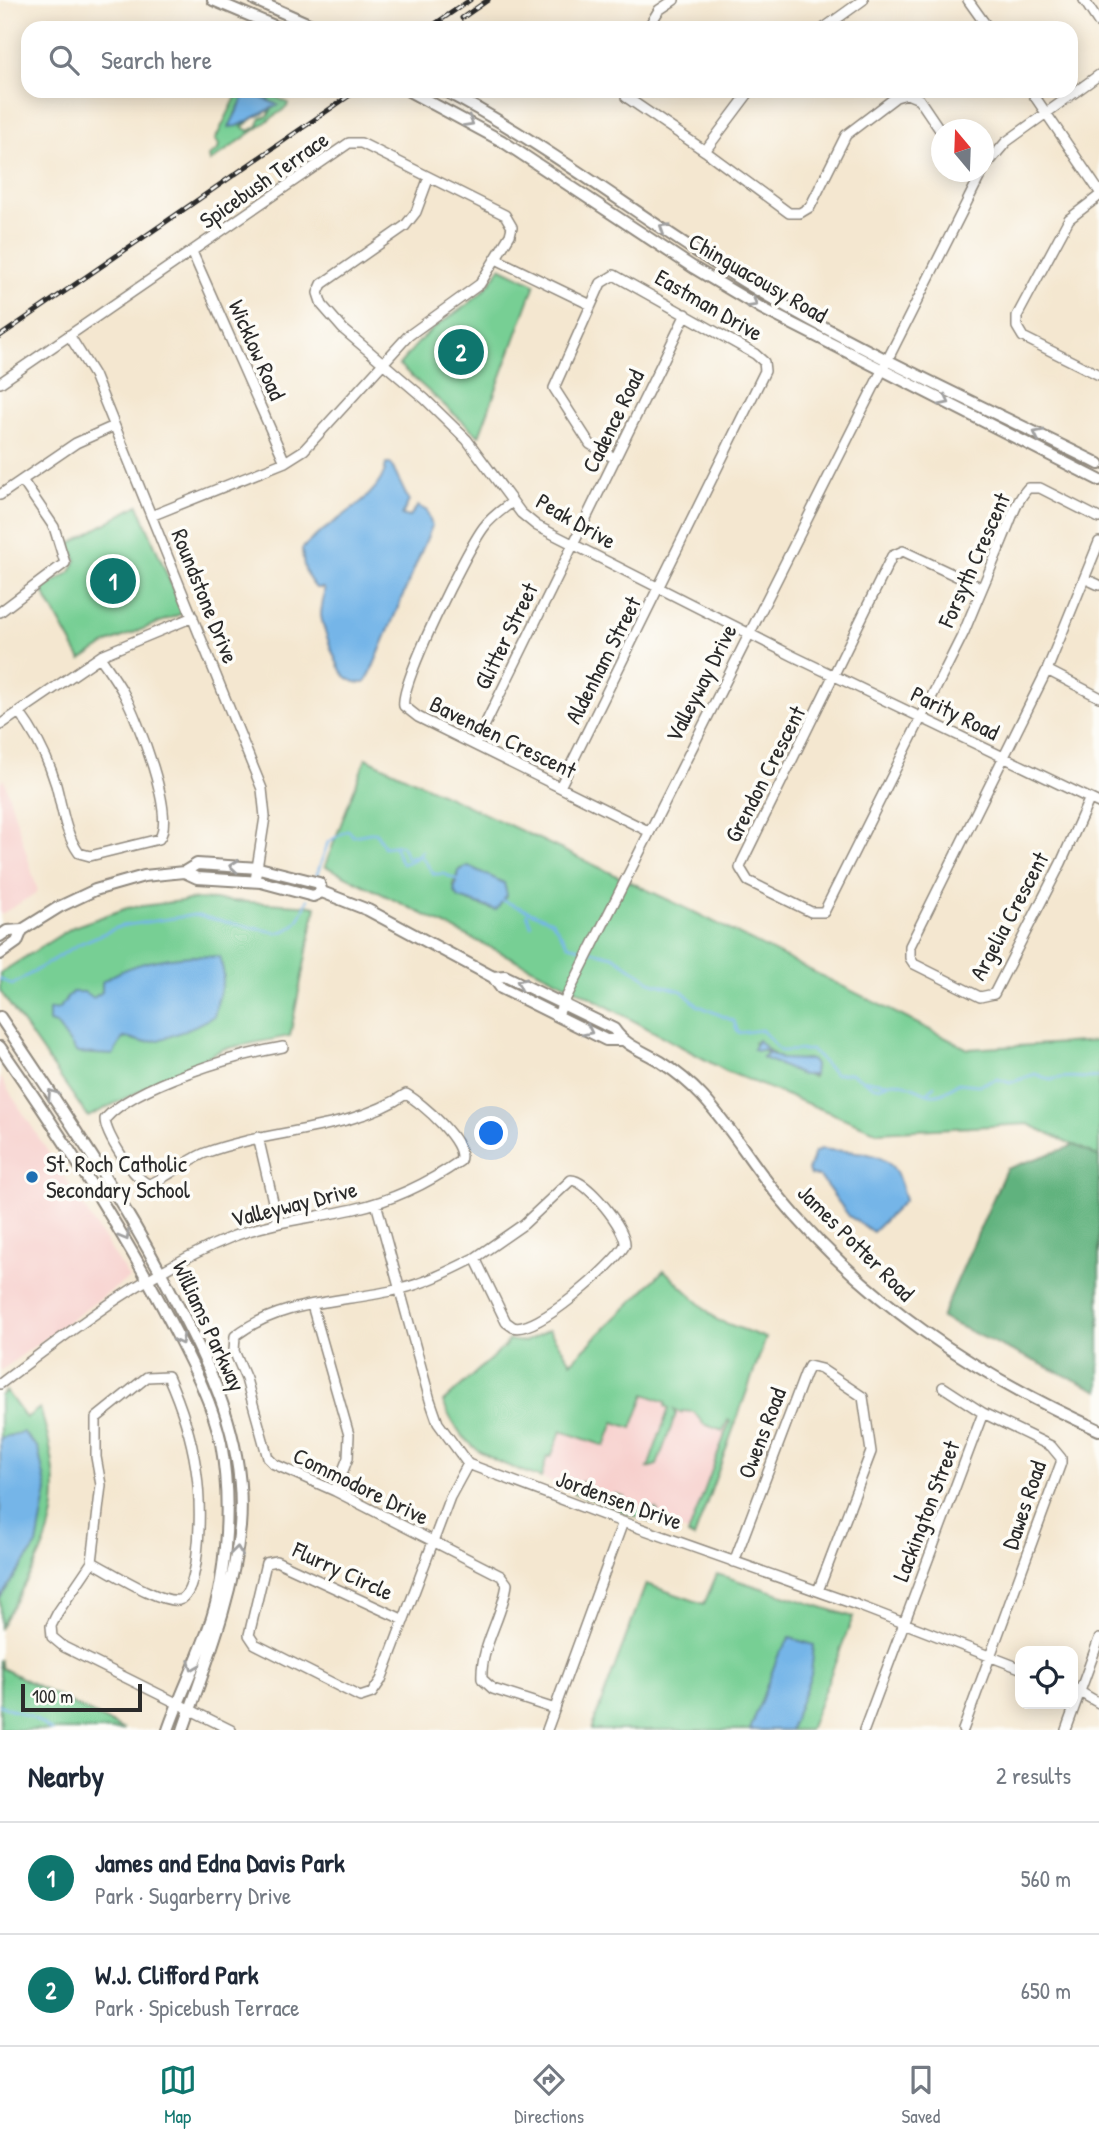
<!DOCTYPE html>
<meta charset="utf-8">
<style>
:root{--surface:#fff;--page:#f6f6f7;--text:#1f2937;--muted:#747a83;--line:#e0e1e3;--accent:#0f766e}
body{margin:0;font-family:"Patrick Hand",sans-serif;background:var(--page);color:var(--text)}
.controls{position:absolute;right:21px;bottom:21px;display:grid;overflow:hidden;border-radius:14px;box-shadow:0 4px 18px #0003}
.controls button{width:63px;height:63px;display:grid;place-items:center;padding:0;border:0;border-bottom:2px solid var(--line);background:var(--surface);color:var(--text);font:35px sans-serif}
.compass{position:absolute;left:931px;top:119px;width:63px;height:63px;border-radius:50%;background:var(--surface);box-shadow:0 4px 18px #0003;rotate:341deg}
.scale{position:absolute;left:21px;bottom:18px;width:121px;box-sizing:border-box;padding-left:7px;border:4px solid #2b2b2b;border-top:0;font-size:19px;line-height:24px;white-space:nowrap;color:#2b2b2b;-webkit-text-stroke:5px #fdfcf7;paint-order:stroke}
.you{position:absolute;left:492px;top:1134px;width:24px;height:24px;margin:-18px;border:5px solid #fff;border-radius:50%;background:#1a73e8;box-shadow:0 0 0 10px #1a73e833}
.badge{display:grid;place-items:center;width:46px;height:46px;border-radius:50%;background:var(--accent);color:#fff;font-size:23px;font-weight:700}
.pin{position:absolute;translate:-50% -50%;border:4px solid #fff;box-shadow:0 2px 7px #0006}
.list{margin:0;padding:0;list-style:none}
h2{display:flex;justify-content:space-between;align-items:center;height:91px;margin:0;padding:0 28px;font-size:30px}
h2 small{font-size:23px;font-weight:400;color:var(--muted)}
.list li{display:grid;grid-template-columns:46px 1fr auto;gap:21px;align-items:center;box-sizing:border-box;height:112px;padding:0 28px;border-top:2px solid var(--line)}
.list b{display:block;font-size:26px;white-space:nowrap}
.list p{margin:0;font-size:23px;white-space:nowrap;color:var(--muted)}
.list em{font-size:23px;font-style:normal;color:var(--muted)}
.icon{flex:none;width:38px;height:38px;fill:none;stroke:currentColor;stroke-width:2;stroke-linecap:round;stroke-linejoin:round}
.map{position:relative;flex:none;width:1099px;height:1730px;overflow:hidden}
.search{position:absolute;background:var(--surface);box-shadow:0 4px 18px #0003;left:21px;right:21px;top:21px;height:77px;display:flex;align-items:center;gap:18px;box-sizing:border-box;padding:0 24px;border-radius:21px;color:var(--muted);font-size:26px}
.sheet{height:315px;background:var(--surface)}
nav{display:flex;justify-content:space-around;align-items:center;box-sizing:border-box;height:98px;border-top:2px solid var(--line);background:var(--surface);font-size:19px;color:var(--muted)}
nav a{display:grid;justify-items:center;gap:4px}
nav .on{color:var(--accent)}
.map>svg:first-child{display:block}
.built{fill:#f7d0cd}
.green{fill:#77cf94;stroke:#517d60;stroke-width:2;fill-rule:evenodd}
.forest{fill:#61b27e;stroke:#466e54;stroke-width:2}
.water{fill:#74b5e8;stroke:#50708a;stroke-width:2}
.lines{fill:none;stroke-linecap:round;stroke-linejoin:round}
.stream{stroke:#74b5e8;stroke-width:2.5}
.minor-casing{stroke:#90897e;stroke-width:12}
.major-casing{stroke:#90897e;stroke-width:14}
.minor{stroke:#fff;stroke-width:9}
.major{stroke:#fff;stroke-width:10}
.rail-casing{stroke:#2b2b2b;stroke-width:5}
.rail{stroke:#fdfcf7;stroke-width:2.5;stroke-dasharray:8;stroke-linecap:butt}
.oneway{stroke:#a0a0a0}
.poi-dot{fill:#1f6fb2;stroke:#fdfcf7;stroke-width:2.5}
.labels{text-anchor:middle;stroke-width:7;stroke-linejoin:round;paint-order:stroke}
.street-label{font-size:23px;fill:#2b2b2b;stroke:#fdfcf7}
.poi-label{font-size:23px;fill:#2b2b2b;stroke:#fdfcf7;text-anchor:start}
</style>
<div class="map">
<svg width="1099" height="1730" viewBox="0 0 1099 1730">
<rect width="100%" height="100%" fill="#fdfcf7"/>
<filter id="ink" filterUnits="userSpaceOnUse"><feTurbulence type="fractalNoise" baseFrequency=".0143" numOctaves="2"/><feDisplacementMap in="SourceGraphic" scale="14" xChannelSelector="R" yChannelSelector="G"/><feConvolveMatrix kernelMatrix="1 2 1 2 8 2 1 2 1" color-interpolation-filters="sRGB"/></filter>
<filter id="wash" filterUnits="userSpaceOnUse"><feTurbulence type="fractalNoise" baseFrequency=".00686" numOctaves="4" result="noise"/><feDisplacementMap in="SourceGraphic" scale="28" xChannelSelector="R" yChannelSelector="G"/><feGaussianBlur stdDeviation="1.57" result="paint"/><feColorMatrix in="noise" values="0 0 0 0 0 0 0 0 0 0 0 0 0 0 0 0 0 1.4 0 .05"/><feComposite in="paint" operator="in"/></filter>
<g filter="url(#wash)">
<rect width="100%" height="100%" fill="#f4e7d0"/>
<!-- built -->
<path class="built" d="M4,779l34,113 -38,23v-133z
M0,1077l129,201 -129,93z
M664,1270l53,50 49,18 -73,196 -152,-56 30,-116z"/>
<!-- green -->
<path class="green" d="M239,91h8l-12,23 19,4 -12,9 7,4 8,-4 4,-9 7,-2 4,-7 -12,6 9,-15 -18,-9h13l24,12 -1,4 -77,55 -1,-6 9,-6 1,-6 -4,-4z
M500,267l35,17 -56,152 -80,-71c11,-13 21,-26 34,-36 26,-20 52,-31 67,-62z
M138,505l45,108 -75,30 -27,17 -39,-70 28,-18 6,-12 -6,-16z
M366,758l326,153 276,138 131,-8v116l-71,-33 -150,8 -152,-61 -149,-81 -252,-124zM468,866l33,17 4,16 -14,10 -32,-11 -6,-14 7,-15zM758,1041c10,7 18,20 33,20 6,1 11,-3 17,-2l7,6 -2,12 -50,-20 5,-3 -14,-11z
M197,899l119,7 -26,130 -67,13 -135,68 -88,-126v-18l73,-46 54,-19z
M664,1270l53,50 49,18 -72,200 -6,-3 42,-114 -2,-1 -5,11 -20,-7 -9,-12 -12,-1 -1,2 -7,-4 2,5 -19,51 -9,3 21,-60 -4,-2 1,-4 -21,-8 -13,34 -18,-6 -9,24 -44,-15 -10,26 -4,-1 -6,22c-47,-17 -78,-25 -98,-76l62,-56 3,-6 16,2 25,-12 22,32z
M6,1391l20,27 14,-10c31,103 12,131 -40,219v-231z
M583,1482v7l28,10 4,-5 9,3 -1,7 28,10 4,-5 3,3 -5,11 -79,-30 3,-9z
M717,1574l136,43 -44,113h-218l55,-146 58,20z
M0,1659l2,9 122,62h-124z"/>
<!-- forest -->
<path class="forest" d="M1075,1145l24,12v234l-158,-73 65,-149z"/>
<!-- water -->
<path class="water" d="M247,91l31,14 -40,21 -9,1z
M386,464h5l18,37 -7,14 7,2 9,-11 9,5 5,15 -61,146 -6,11c-8,0 -13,-1 -20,-7 -7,-6 -23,-50 -24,-61 0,-9 4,-17 3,-27h-8c-11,-12 -13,-22 -14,-39 23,-27 80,-49 84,-85z
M468,866l36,17 3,12 -11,15 -37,-12 -5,-7 4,-20z
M193,956l27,1 4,18 -10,41c-16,9 -51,26 -70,26 -8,0 -13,-6 -21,-4l-10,17 -36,-2 -21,-29 -7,-2v-12l9,-1 14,-17h12l9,6 9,-6v-10c27,-19 59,-24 91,-26z
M758,1040l13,14 10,5 30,1 4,5 -1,10h-13l-39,-18 6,-3 -3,-5 -9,2 -3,-2z
M822,1149c25,4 60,-1 74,23 4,8 6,19 9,28l-32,32 -24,-16 -29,-39 -10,-2 -2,-4 6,-18z
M23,1432l15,16 9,43 -10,54 -37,53v-160z
M790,1638l24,7 -3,30 -21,55h-40l28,-74z"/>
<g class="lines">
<!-- stream -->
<path class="stream" d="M394,846l8,18 13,-5 7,-8
M315,880l13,-38 20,-12 5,6 23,-4 8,15 17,-2 6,13 14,-2 13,18h10l14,6
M499,899l53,22 16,24 45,11 40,27 29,8 15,14 37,16 4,12 24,-3 18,21 31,-1 24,24 16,-1 23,14c9,1 13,-5 21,-5 27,2 34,26 62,1l22,2 19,-6 12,4 25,-9 16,6c16,-6 30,0 48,-3
M527,914l4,11
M0,979l12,6 67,-41 42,-18 73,-11 85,18c19,-6 22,-16 29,-34
M864,1080l24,3
M928,1093l6,-8
M0,1705l31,12 20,13"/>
</g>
</g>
<g filter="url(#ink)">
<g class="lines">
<defs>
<path id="minor" d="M968,0l20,28
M1084,0l15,23
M648,28l11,-18 15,-10
M824,28l39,-28
M627,91l-1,6 79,54
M750,91l-45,60 84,62h11l10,-6 36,-72 50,-38 11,-3 12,5 23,34
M1031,91l68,100
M984,168l22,-26 93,-67
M429,177l-13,35 -11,14 -83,58 -4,9 4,12 21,24 82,70 42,41 54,73 16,13 258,131 304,146
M1099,196l-30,23 -52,97v11l6,10 76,38
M193,254l92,208
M496,259l95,46
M69,335l25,40 168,414 3,28 -10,64
M0,383l349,-240h12l144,72 7,12 -2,8 -30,49 -72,52 -104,114 -19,12 -134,54
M0,495l76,-52 38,-17
M512,502c-10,8 -21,15 -28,25 -17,22 -85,158 -80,179l14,11 230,114
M1086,579l13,6
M982,588l-79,-37 -11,5 -150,306 -2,6 8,13 63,31h13l140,-280c13,-32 27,-64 40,-96 7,-16 12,-35 24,-48h12l59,30
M0,612l65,-49 -11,-36 -32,-47
M1047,670l52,27
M19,712c17,23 29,46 37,73 6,22 9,49 23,68l11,3 69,-17c18,-22 -22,-121 -35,-145 -7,-13 -16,-25 -24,-37
M0,725l104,-71 89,-37
M475,745l211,-431
M560,787l205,-416 -1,-9 -9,-8 -141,-79 -13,8 -47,105 36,56 26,15
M1089,800l-28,63 -67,131 -14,3 -66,-33 -4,-6v-12l137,-276 52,-128
M557,1016l425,-844
M258,1137l20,86
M571,1180c16,0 56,50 54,65 -12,21 -89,90 -112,82l-7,-5 -31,-64 49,-34z
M376,1203l54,197 8,23 30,41 146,55 243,86 163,63
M475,1258c-24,12 -49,25 -75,31 -57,14 -117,10 -165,47l-1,15 12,28 22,79 6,6 61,27 166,85 6,8c-4,32 -27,63 -25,95l11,10 62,20
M312,1305l37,130 -1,23 -13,33
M0,1384c74,-56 147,-113 234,-148 39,-15 80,-18 120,-27 40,-9 73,-25 106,-48 8,-18 -38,-58 -54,-67 -56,38 -138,35 -201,59 -16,6 -45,29 -56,31 -15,-4 -44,-50 -44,-65 31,-35 132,-64 178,-72
M943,1387l40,26 68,33 10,12v5l-98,267
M92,1562c18,9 69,42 87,38 12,-3 15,-27 17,-37 9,-68 0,-124 -28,-187l-21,1 -51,41v39l5,28 -9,77 -34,50 -7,14 1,11 12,10 167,83
M734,1562l71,-188 4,-8 12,3 42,28 8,55 -53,139
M404,1620l-128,-59 -10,2 -17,72 6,9 105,53 12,-4 9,-13 69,-183 18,-33
M1073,1688l26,15
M547,1730l76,-208
M864,1730l119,-317
M1066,1730l33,-91"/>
<path id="major" d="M213,0l66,28
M255,0l63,28
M409,91l93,50 192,127 67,40 338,172
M445,91c113,59 213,141 323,205 107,62 220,113 331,168
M184,872l13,6 64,4 52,14 9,-4
M0,936l7,-5 15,-1 37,-23 36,-17 49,-14 40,-4 13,-8 62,4 60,15 3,9 46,18 125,67 8,11 105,52h15
M0,954l17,-12 5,-12
M493,977l12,-1 109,53c11,17 30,22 47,33 14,9 29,21 41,34 28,30 48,65 74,97 87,107 198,181 323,237
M0,1017c61,91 123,181 173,279 38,73 74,146 67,231 -7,70 -34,136 -57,203
M0,1047c62,89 120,178 170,274 20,39 42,79 51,122 8,45 7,92 0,137 -8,52 -36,101 -53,150"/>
</defs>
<!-- minor casing -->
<use href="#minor" class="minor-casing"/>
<!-- major casing -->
<use href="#major" class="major-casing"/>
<!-- minor -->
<use href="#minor" class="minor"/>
<!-- major -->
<use href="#major" class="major"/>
<defs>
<path id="rail" d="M462,18l26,-18
M429,28l41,-28
M0,336l356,-245"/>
</defs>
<!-- rail casing -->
<use href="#rail" class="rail-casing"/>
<!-- rail -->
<use href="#rail" class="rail"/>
</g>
<!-- one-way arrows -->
<defs><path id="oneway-chevron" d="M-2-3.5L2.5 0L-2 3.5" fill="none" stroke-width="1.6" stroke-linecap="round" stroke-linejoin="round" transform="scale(1.75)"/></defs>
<g class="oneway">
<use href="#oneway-chevron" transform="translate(469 122) rotate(30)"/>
<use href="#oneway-chevron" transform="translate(664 228) rotate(-147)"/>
<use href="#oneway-chevron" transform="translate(753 303) rotate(30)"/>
<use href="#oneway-chevron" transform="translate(945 401) rotate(27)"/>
<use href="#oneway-chevron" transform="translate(1038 434) rotate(-154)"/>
<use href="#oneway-chevron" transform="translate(234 866) rotate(-175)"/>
<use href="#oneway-chevron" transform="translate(521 983) rotate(-155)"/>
<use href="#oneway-chevron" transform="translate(588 1031) rotate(26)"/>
<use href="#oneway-chevron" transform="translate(52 1094) rotate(-124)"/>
<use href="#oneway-chevron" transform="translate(125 1236) rotate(60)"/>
<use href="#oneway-chevron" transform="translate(180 1340) rotate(63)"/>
<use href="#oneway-chevron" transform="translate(237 1551) rotate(-83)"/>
<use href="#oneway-chevron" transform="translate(193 1666) rotate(112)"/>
</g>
</g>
<!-- markers -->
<circle class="poi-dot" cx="32" cy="1177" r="7"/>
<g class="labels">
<!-- street labels -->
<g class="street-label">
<text transform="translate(264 180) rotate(-35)" y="8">Spicebush Terrace</text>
<text transform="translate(758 278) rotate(30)" y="8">Chinguacousy Road</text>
<text transform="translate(709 305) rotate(30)" y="8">Eastman Drive</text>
<text transform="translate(257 350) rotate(66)" y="8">Wicklow Road</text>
<text transform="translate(613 421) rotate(-64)" y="8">Cadence Road</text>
<text transform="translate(576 521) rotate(30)" y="8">Peak Drive</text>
<text transform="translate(974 560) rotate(-66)" y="8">Forsyth Crescent</text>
<text transform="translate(205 596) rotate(68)" y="8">Roundstone Drive</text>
<text transform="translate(506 636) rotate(-64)" y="8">Glitter Street</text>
<text transform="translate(603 660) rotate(-63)" y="8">Aldenham Street</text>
<text transform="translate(701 683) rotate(-63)" y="8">Valleyway Drive</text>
<text transform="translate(955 713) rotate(26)" y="8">Parity Road</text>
<text transform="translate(503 737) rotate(26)" y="8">Bavenden Crescent</text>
<text transform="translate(765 774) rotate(-63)" y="8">Grendon Crescent</text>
<text transform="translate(1009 916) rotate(-62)" y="8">Argelia Crescent</text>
<text transform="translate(294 1204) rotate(-14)" y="8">Valleyway Drive</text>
<text transform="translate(856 1243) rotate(45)" y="8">James Potter Road</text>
<text transform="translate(209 1326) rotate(65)" y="8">Williams Parkway</text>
<text transform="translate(762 1433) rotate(-69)" y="8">Owens Road</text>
<text transform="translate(361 1486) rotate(26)" y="8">Commodore Drive</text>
<text transform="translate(619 1500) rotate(20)" y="8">Jordensen Drive</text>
<text transform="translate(1024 1505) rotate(-71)" y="8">Dawes Road</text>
<text transform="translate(926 1511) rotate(-69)" y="8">Lackington Street</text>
<text transform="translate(343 1571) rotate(25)" y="8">Flurry Circle</text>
</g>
<!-- poi labels -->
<g class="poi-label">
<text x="46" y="1172">St. Roch Catholic<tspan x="46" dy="26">Secondary School</tspan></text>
</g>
</g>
</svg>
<div class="controls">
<button><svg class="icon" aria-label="locate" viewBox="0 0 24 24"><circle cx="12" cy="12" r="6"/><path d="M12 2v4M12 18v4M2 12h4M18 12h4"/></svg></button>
</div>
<svg class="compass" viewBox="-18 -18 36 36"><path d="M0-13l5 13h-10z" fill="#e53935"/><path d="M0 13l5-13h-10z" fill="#747a83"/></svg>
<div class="scale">100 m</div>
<div class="you"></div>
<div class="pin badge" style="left:113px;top:581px">1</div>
<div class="pin badge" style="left:461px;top:352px">2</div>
<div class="search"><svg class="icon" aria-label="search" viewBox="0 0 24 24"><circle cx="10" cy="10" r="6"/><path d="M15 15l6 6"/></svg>Search here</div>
</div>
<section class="sheet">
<h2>Nearby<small>2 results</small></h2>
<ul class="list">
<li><span class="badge">1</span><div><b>James and Edna Davis Park</b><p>Park · Sugarberry Drive</p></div><em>560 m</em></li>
<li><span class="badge">2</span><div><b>W.J. Clifford Park</b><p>Park · Spicebush Terrace</p></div><em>650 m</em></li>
</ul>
</section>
<nav>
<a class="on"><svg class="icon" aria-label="map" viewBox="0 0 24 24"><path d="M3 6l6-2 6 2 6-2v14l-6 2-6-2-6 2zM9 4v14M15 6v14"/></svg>Map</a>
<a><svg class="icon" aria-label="directions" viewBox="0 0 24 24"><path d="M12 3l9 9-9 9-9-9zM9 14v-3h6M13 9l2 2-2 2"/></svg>Directions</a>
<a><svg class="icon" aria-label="saved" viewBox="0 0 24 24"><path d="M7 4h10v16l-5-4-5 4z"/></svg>Saved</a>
</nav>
